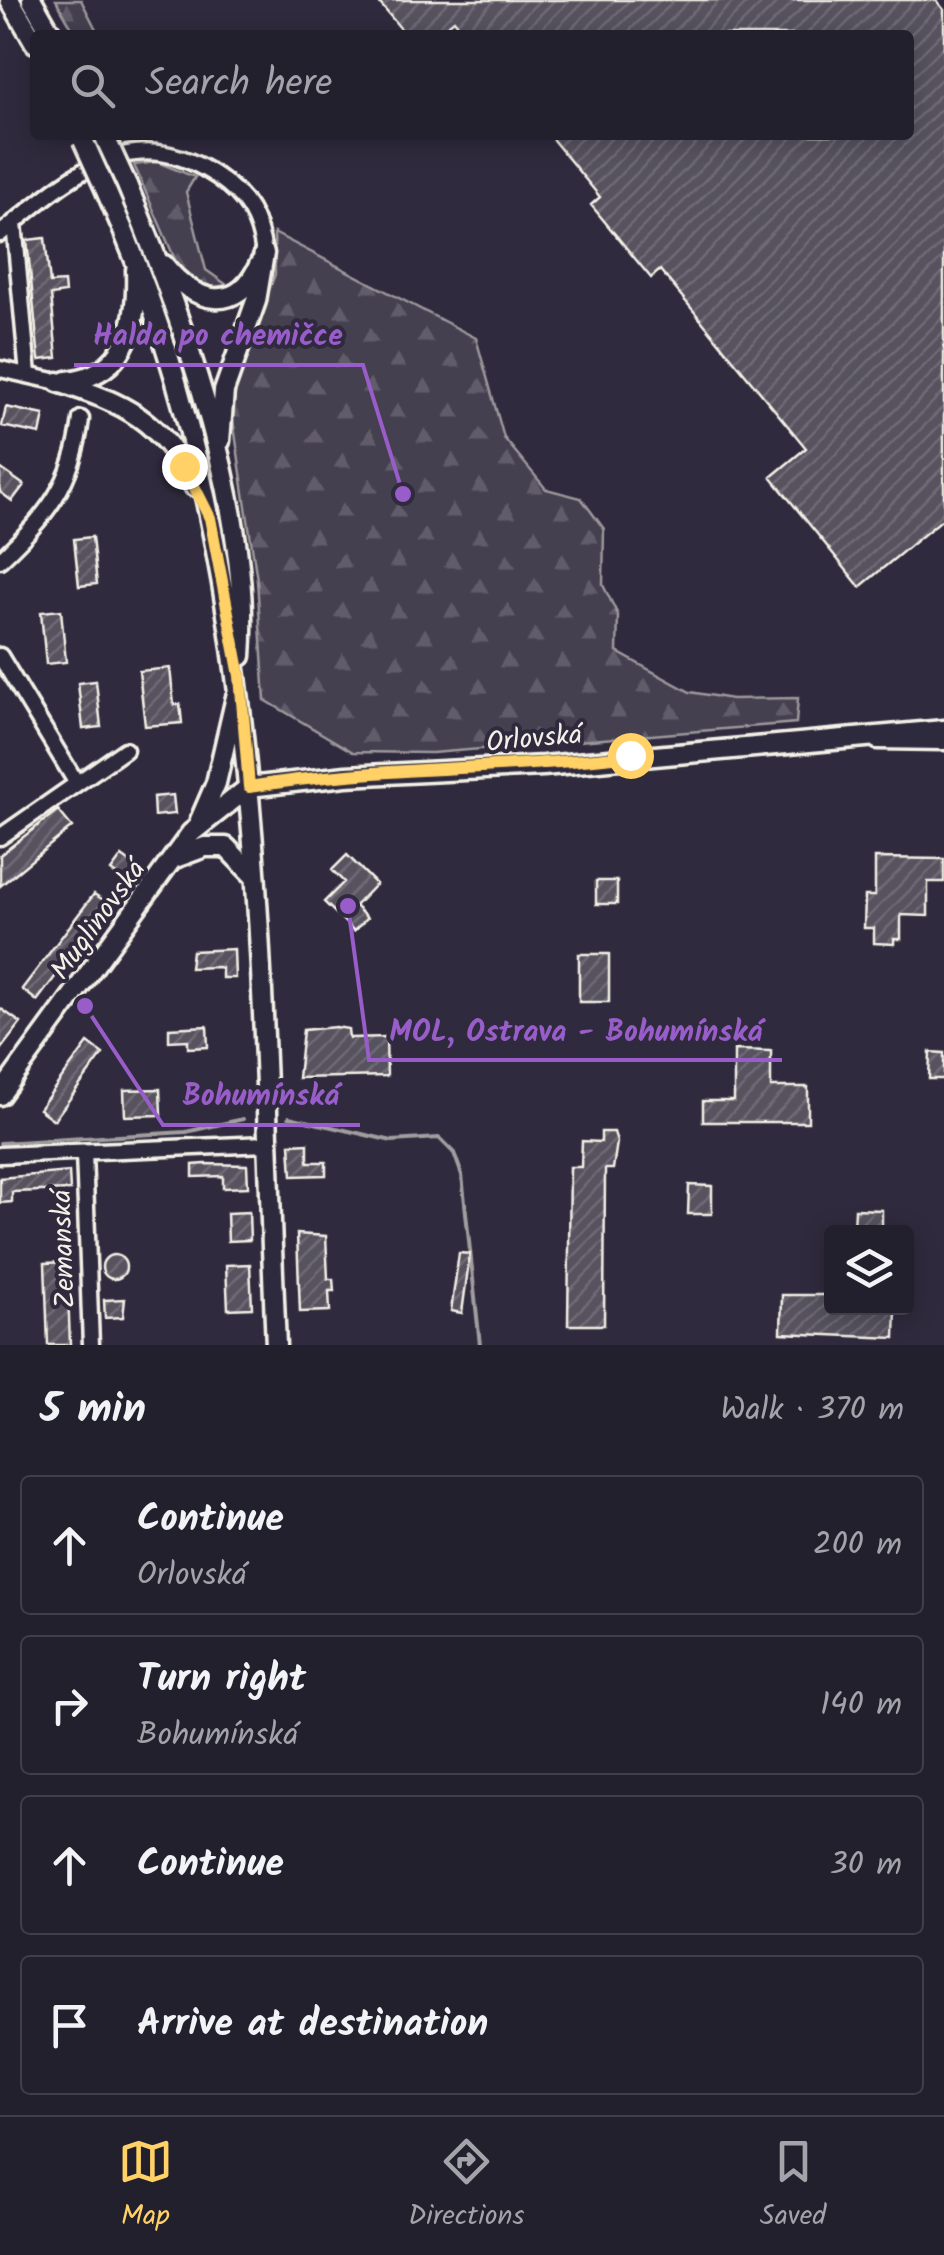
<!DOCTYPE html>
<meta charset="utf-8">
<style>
:root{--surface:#23202e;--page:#2f2d3a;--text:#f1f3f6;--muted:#a3a3aa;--line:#403e4a;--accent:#ffd166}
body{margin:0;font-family:Kalam,sans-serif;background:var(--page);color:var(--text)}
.controls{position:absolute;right:30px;bottom:30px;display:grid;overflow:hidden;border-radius:10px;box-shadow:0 5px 25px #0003}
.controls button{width:90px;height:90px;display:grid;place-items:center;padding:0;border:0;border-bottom:2px solid var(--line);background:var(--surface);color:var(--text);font:50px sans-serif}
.stop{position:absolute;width:30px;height:30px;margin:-22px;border:8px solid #ffd166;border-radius:50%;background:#fff}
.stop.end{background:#ffd166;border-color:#fff;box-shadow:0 2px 10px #0008}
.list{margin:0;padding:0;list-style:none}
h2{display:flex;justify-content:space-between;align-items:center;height:130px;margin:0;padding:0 40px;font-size:42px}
h2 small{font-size:32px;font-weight:400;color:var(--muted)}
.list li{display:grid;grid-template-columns:65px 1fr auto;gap:30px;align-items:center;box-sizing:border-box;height:140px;margin:0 20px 20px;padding:0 20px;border:2px solid var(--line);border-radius:10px}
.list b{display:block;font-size:38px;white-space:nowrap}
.list p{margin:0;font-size:32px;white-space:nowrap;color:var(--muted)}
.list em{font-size:32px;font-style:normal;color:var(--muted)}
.icon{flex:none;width:55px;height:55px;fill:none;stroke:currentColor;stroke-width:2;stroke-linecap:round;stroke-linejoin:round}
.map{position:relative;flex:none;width:944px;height:1345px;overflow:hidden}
.search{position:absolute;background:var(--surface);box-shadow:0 5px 25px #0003;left:30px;right:30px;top:30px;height:110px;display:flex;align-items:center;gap:25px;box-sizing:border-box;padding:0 35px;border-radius:10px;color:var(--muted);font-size:38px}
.sheet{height:770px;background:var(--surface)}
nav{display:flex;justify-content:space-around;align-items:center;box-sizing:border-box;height:140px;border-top:2px solid var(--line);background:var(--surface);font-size:28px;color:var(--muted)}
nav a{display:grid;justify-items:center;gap:5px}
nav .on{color:var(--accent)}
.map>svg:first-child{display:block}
.forest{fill:url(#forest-firs);stroke:#9c989c;stroke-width:2.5}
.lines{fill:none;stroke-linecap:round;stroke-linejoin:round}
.stream{stroke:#a19ea0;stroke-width:4}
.building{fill:url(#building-hatch);stroke:#f4f1e8;stroke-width:2.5}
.minor-casing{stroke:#f4f1e8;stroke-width:21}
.major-casing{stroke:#f4f1e8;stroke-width:25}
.minor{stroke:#2f2a3d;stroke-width:14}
.major{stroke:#2f2a3d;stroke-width:18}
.major-bridge-casing{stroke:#f4f1e8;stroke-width:25;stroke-linecap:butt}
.major-bridge{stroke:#2f2a3d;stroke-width:18}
.route{stroke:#ffd166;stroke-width:12}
.labels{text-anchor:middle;stroke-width:8;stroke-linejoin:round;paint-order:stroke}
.street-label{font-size:28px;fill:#f4f1e8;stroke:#2f2a3d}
.leader{fill:none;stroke:#995dc9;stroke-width:4}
.callout-dot{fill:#995dc9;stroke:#2f2a3d;stroke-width:4}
.callout-label{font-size:30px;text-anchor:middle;font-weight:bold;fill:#995dc9;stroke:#2f2a3d;stroke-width:8;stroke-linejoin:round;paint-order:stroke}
</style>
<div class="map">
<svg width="944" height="1345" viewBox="0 0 944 1345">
<defs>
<pattern id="forest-firs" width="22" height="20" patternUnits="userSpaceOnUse" patternTransform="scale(2.5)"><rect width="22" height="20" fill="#454050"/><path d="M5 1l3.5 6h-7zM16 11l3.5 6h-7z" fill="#605c69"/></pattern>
<pattern id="building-hatch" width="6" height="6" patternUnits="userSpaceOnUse" patternTransform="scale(2.5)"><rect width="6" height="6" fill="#56525f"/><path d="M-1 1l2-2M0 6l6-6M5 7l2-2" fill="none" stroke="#6f6b76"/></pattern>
</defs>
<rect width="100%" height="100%" fill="#2f2a3d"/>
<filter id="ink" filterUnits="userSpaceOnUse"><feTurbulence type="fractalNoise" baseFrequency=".01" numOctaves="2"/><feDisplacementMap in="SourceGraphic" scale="20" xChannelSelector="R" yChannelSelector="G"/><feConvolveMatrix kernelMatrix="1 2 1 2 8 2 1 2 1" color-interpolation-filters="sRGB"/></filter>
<g filter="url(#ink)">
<!-- forest -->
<path class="forest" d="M56,0h25l18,35h-23z
M157,162l38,15 -9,15 20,78 21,15 -23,4 -23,-16 -47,-108z
M274,233l202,105 28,100 42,51 35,9 23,31 -1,56 15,30 -1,37 73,40 42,7 66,-1 -2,25 -364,30 -79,-1 -88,-52 -8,-120 -25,-167 5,-35 38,-104z"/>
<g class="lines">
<!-- stream -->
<path class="stream" d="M289,1117l103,24 47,-3 15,15 8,22 18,170
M0,1143l186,-11 57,-13"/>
</g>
<!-- building -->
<path class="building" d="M377,0h559l8,10v508l-84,69 -89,-110 35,-29 -146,-178 -9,8 -60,-73 9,-8 -51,-62h360v-100h-443l-12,-15 -19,15h-29z
M45,238l5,45 14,-1 1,11 -14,2 6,63 -18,2 -12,-120z
M6,407l38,8 -4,19 -38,-8z
M0,468l24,17 -12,16 -12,-9z
M92,537l5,47 -18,2 -5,-47z
M61,610l5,52 -20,2 -5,-52z
M170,668l4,37 6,-1 2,19 -37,3 -6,-55z
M96,681l5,46 -18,2 -5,-46z
M173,795l2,19 -21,2 -1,-19z
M58,810l14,17 -72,59v-31z
M347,855l29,29 -21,22 12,12 -13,13 -30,-29 20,-20 -12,-12z
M122,856l15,11 -11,15 -15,-11z
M875,858l69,1v23h-16v34l-27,-1v24h-7v5l-20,-1v-15h-10l1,-32h10z
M596,881h21v23h-21z
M94,894l16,10 -73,97 -15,-12z
M234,949l1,29h-13v-10l-5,-1 -27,1 2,-17z
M579,954h30v48h-30z
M0,1008l21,15 -21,27z
M207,1026l1,21 -20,1v-8l-19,1v-13z
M336,1027l12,2 1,9 37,-1 1,39 -89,2 5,-48z
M88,1043l15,11 -49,66 -15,-11z
M734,1050l37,1v36h37v35h-105v-21h31z
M930,1052l14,1v26h-15z
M160,1089l1,26 -36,1 -1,-26z
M601,1132h13l3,10 -4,27h-8l-1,156h-36l2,-158h11l1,-26 19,1z
M308,1143v19h18v13l-34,1 -2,-32z
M205,1164l42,1 1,22 -25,1v-12l-30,1v-12z
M69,1172l1,18 -58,2v10l-12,1v-25z
M689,1185l23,1v28h-24z
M855,1209l27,1v18h-28z
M249,1212l1,28 -22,1 -1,-28z
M297,1234l29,2 2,43h5l1,12h-5l1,20 -30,1z
M459,1253l11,1 -8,59 -11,-2z
M102 1267a12 12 0 1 1 24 0a12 12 0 1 1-24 0Z
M67,1262l3,83h-22l-3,-82z
M250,1264l2,44 -24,1 -2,-44z
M782,1295h50v13h64l-1,30 -114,-5z
M125,1299l-2,18 -18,1 -1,-18z"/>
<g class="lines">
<defs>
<path id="minor" d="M14,223l14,152
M0,234c67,-54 129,-118 218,-57 29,20 41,41 46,76
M0,369l58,13
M0,560c47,-45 73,-75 81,-141
M0,656l76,126
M877,741l67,1
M0,837l125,-87
M84,1152l7,193
M0,1155l267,-11"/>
<path id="major" d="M10,0l25,43
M32,0l20,35
M127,185c56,134 125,325 114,471
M107,193c162,360 151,765 169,1152
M164,265c30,38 73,51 96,-2
M67,381c61,-6 71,-60 69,-111
M58,382c66,21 104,38 136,104
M220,441l4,-50 32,-90 8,-48
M200,820l16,-37 20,-86
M175,858l30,-11h21l28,29
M0,1095l191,-262 58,-46 97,-11 197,-10 401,-36"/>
</defs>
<!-- minor casing -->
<use href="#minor" class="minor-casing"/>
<!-- major casing -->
<use href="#major" class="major-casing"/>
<!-- minor -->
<use href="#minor" class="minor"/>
<!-- major -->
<use href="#major" class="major"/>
<defs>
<path id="major-bridge" d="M104,135l23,50
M83,140l24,53"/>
</defs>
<!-- major-bridge casing -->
<use href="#major-bridge" class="major-bridge-casing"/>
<!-- major-bridge -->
<use href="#major-bridge" class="major-bridge"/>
</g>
</g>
<g class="lines" filter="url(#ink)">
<!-- route -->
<path class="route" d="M184,466l26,52 30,158 9,111c125,-21 254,-16 381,-32"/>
</g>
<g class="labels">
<!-- street labels -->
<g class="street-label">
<text transform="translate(534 737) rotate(-5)" y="10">Orlovská</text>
<text transform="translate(97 919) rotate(-54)" y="10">Muglinovská</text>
<text transform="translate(62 1249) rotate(-92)" y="10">Zemanská</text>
</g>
</g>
<!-- callouts -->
<path class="leader" d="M403 494L363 365H74M348 906L369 1060H782M85 1006L163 1125H360"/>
<g class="callout-dot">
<circle cx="403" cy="494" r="10"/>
<circle cx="348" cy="906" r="10"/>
<circle cx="85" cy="1006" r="10"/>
</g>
<g class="callout-label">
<text x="218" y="345">Halda po chemičce</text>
<text x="576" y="1041">MOL, Ostrava - Bohumínská</text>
<text x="261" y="1105">Bohumínská</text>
</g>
</svg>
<div class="controls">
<button><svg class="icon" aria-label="layers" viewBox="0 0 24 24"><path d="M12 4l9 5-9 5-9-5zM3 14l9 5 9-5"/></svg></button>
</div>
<div class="stop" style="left:630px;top:755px"></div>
<div class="stop end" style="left:184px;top:466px"></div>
<div class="search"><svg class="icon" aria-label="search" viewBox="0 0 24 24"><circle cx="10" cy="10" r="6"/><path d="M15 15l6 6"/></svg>Search here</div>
</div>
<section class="sheet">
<h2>5 min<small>Walk · 370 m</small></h2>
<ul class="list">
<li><svg class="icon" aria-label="ahead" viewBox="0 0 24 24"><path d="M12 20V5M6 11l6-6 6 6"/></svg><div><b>Continue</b><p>Orlovská</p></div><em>200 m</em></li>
<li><svg class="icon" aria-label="right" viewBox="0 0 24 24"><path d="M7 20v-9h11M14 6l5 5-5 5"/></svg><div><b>Turn right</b><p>Bohumínská</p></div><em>140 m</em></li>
<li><svg class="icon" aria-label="ahead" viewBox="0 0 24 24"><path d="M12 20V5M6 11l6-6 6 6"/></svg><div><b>Continue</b></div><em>30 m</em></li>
<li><svg class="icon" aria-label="arrive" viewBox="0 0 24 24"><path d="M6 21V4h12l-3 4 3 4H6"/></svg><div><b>Arrive at destination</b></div></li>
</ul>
</section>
<nav>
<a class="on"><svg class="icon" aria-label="map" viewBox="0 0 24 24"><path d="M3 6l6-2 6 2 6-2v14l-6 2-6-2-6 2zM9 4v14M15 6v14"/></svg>Map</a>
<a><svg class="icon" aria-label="directions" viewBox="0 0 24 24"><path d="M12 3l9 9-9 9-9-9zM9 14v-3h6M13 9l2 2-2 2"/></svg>Directions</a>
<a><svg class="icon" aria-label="saved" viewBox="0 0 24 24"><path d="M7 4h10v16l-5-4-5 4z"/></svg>Saved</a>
</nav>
